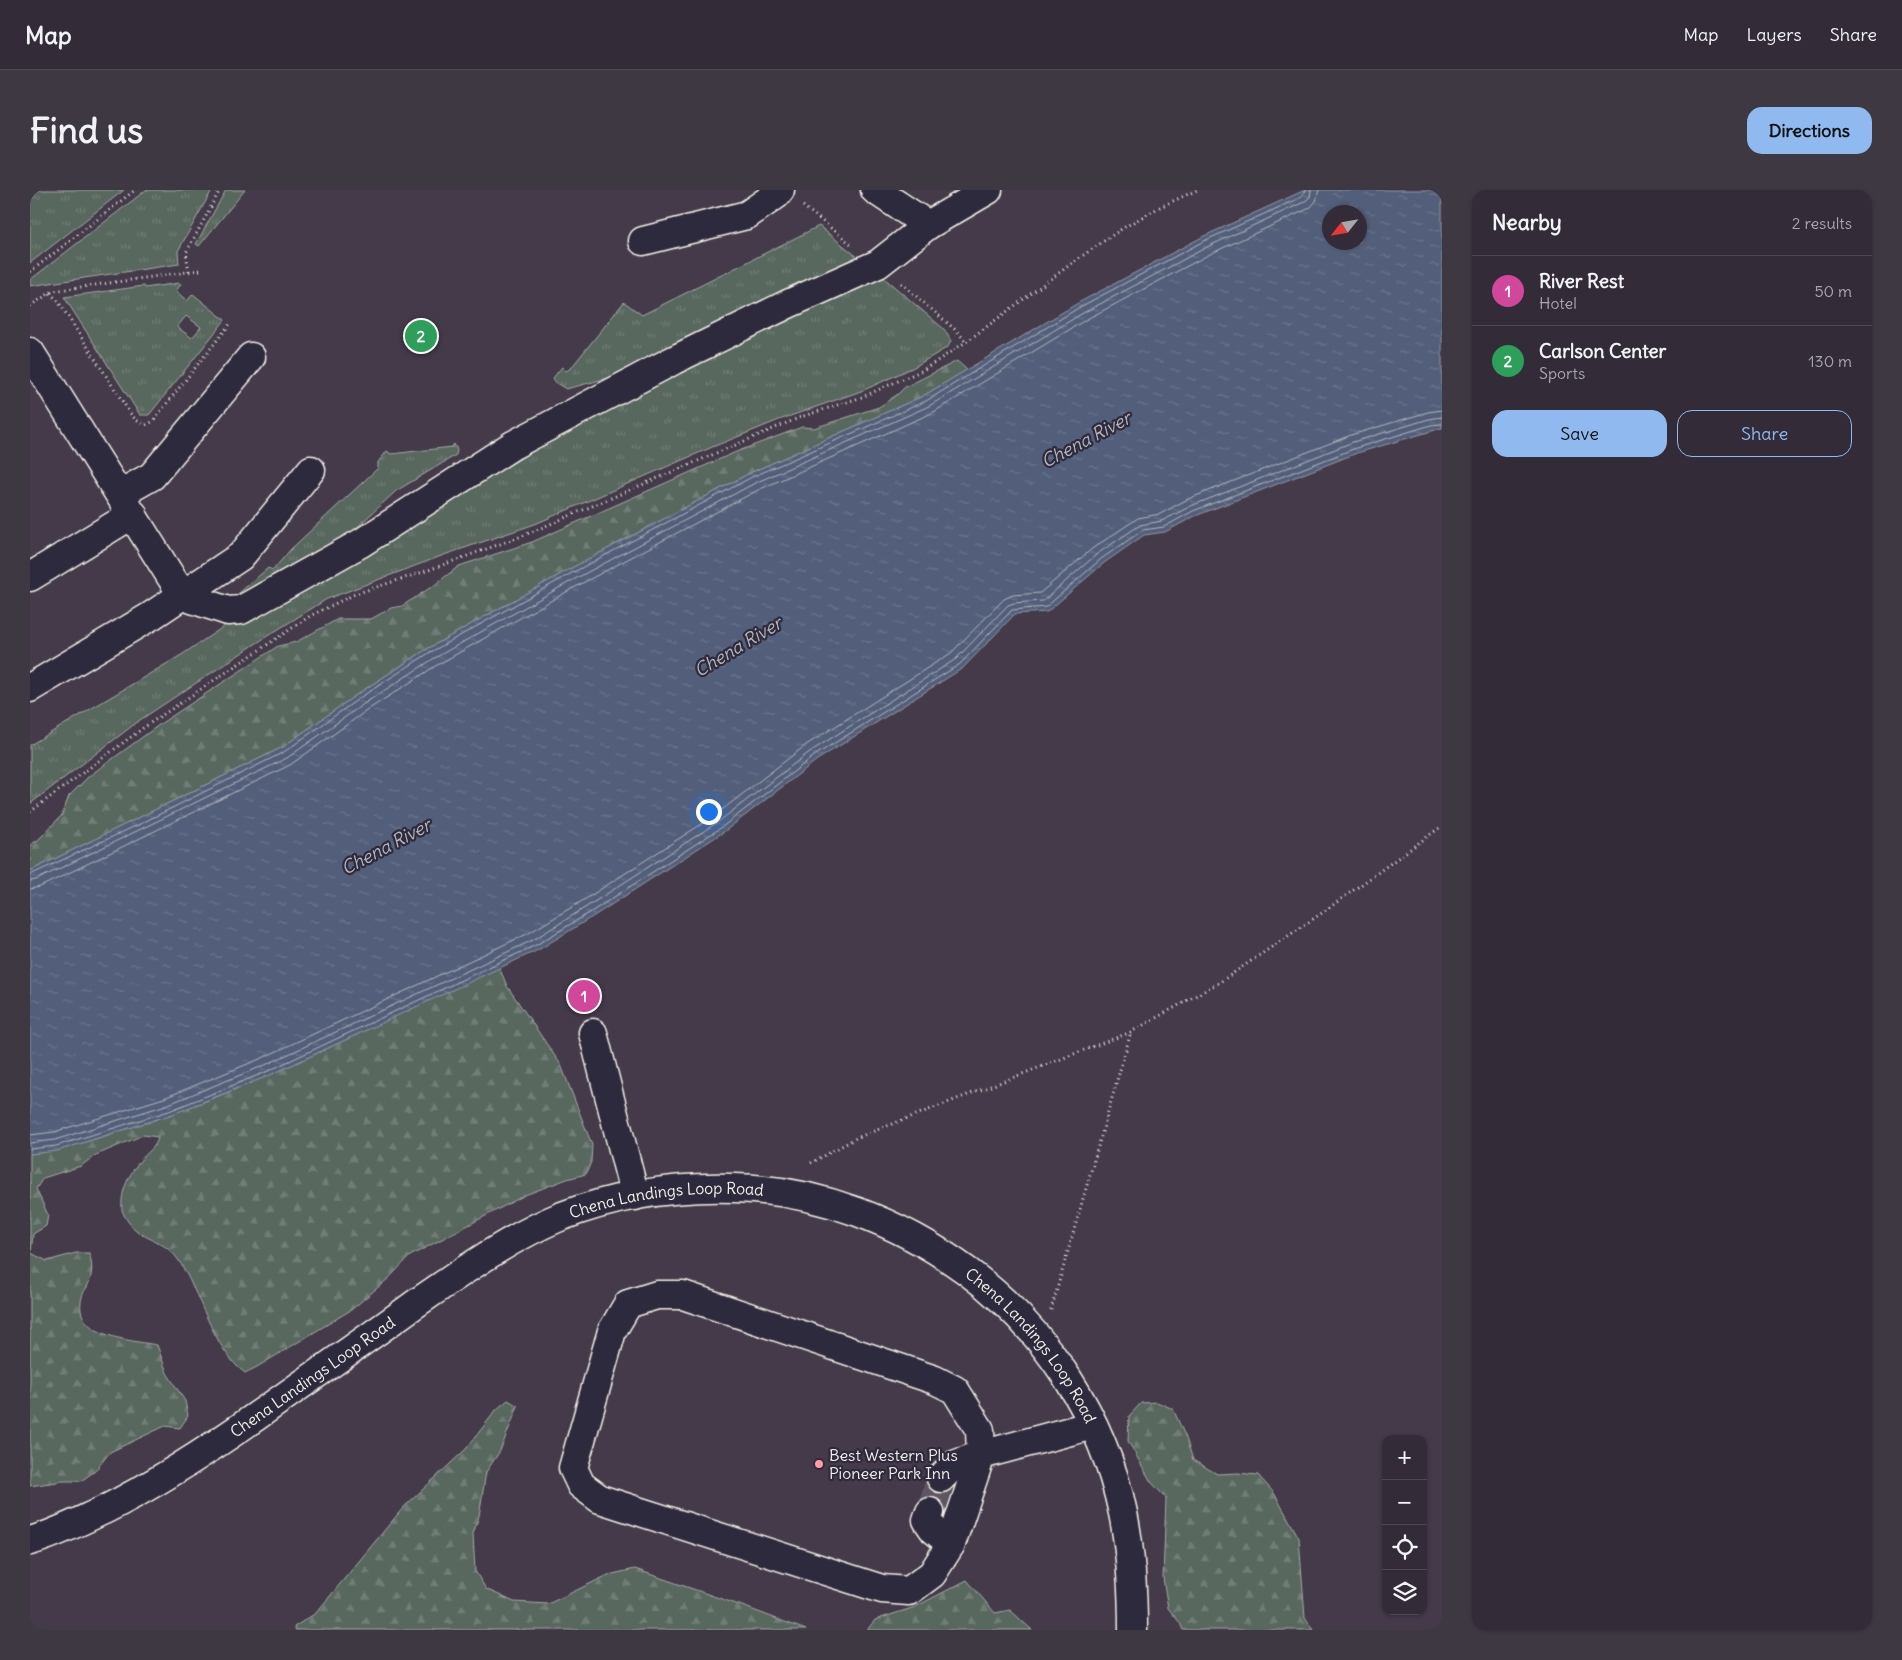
<!DOCTYPE html>
<meta charset="utf-8">
<style>
:root{--surface:#332c38;--page:#3e3843;--text:#f1f3f6;--muted:#a9a7ae;--line:#4e4853;--accent:#90b9f0}
body{margin:0;font-family:Delius,sans-serif;background:var(--page);color:var(--text)}
.controls{position:absolute;right:15px;bottom:15px;display:grid;overflow:hidden;border-radius:10px;box-shadow:0 1px 4px #0004}
.controls button{width:45px;height:45px;display:grid;place-items:center;padding:0;border:0;border-bottom:1px solid var(--line);background:var(--surface);color:var(--text);font:25px sans-serif}
.compass{position:absolute;left:1292px;top:15px;width:45px;height:45px;border-radius:50%;background:var(--surface);box-shadow:0 1px 4px #0004;rotate:239deg}
.you{position:absolute;left:678px;top:621px;width:18px;height:18px;margin:-12px;border:4px solid #fff;border-radius:50%;background:#1a73e8;box-shadow:0 0 0 8px #1a73e833}
.badge{display:grid;place-items:center;width:32px;height:32px;border-radius:50%;background:var(--accent);color:#fff;font-size:16px;font-weight:700}
.pin{position:absolute;translate:-50% -50%;border:2px solid #fff;box-shadow:0 1px 5px #0006}
.list{margin:0;padding:0;list-style:none}
h2{display:flex;justify-content:space-between;align-items:center;height:65px;margin:0;padding:0 20px;font-size:21px}
h2 small{font-size:16px;font-weight:400;color:var(--muted)}
.list li{display:grid;grid-template-columns:32px 1fr auto;gap:15px;align-items:center;box-sizing:border-box;height:70px;padding:0 20px;border-top:1px solid var(--line)}
.list b{display:block;font-size:19px;white-space:nowrap}
.list p{margin:0;font-size:16px;white-space:nowrap;color:var(--muted)}
.list em{font-size:16px;font-style:normal;color:var(--muted)}
.actions{display:flex;gap:10px;padding:15px 20px}
.actions a{flex:1;padding:11px 0;border:1px solid var(--accent);border-radius:15px;text-align:center;font-size:18px;color:var(--accent)}
.actions .main{background:var(--accent);color:#111}
.icon{flex:none;width:28px;height:28px;fill:none;stroke:currentColor;stroke-width:2;stroke-linecap:round;stroke-linejoin:round}
.map{position:relative;flex:none;width:1412px;height:1440px;overflow:hidden;border-radius:15px}
header{display:flex;align-items:center;gap:30px;box-sizing:border-box;height:70px;padding:0 25px;background:var(--surface);border-bottom:1px solid var(--line)}
header strong{font-size:24px}
nav{display:flex;gap:28px;margin-inline-start:auto;font-size:18px}
.intro{display:flex;align-items:center;justify-content:space-between;box-sizing:border-box;height:120px;padding:0 30px}
h1{margin:0;font-size:35px}
.button{padding:12px 22px;border-radius:15px;background:var(--accent);color:#111;font-size:18px;font-weight:700}
main{display:flex;gap:30px;padding:0 30px}
aside{flex:1;background:var(--surface);border-radius:15px;box-shadow:0 1px 4px #0004}
.map>svg:first-child{display:block}
.grass{fill:url(#grass-tufts);stroke:#a6aca4;fill-rule:evenodd}
.forest{fill:url(#forest-firs);stroke:#a6aca4}
.water{fill:url(#water-ripples);stroke:#9399a6;fill-rule:evenodd}
.lines{fill:none;stroke-linecap:round;stroke-linejoin:round}
.shore{stroke:#b3b6bc;stroke-width:1}
.minor-tunnel{stroke:#5e5562;stroke-width:28;stroke-dasharray:28 14;stroke-linecap:butt}
.minor-casing{stroke:#f4f1e8;stroke-width:31}
.path{stroke:#f4f1e8;stroke-width:3;stroke-dasharray:1 4;stroke-linecap:butt}
.minor{stroke:#2f2a3d;stroke-width:28}
.poi-dot{fill:#ff9aa2;stroke:#2f2a3d;stroke-width:2}
.labels{text-anchor:middle;stroke-width:4.5;stroke-linejoin:round;paint-order:stroke}
.street-label{font-size:16px;fill:#f4f1e8;stroke:#2f2a3d}
.poi-label{font-size:16px;fill:#f4f1e8;stroke:#2f2a3d;text-anchor:start}
.water-label{font-size:18px;font-style:italic;fill:#b3b6bc;stroke:#2f2a3d}
</style>
<header>
<strong>Map</strong>
<nav><a>Map</a><a>Layers</a><a>Share</a></nav>
</header>
<div class="intro"><h1>Find us</h1><a class="button">Directions</a></div>
<main>
<div class="map">
<svg width="1412" height="1440" viewBox="0 0 1412 1440">
<defs>
<pattern id="grass-tufts" width="24" height="20" patternUnits="userSpaceOnUse" patternTransform="scale(1.25)"><rect width="24" height="20" fill="#58675f"/><path d="M3 7l-1-3M5 7V3M7 7l1-3M15 17l-1-3M17 17v-4M19 17l1-3" fill="none" stroke="#717d76"/></pattern>
<pattern id="forest-firs" width="22" height="20" patternUnits="userSpaceOnUse" patternTransform="scale(1.25)"><rect width="22" height="20" fill="#58675f"/><path d="M5 1l3.5 6h-7zM16 11l3.5 6h-7z" fill="#717d76"/></pattern>
<pattern id="water-ripples" width="26" height="14" patternUnits="userSpaceOnUse" patternTransform="scale(1.25)"><rect width="26" height="14" fill="#525e7a"/><path d="M2 4q2-2 4 0t4 0M15 11q2-2 4 0t4 0" fill="none" stroke="#6c768d"/></pattern>
</defs>
<rect width="100%" height="100%" fill="#443a4a"/>
<filter id="ink" filterUnits="userSpaceOnUse"><feTurbulence type="fractalNoise" baseFrequency=".02" numOctaves="2"/><feDisplacementMap in="SourceGraphic" scale="10" xChannelSelector="R" yChannelSelector="G"/><feConvolveMatrix kernelMatrix="1 2 1 2 8 2 1 2 1" color-interpolation-filters="sRGB"/></filter>
<g filter="url(#ink)">
<!-- grass -->
<path class="grass" d="M0,0h94l-94,73z
M116,0h66l-34,61 1,13 -149,22v-6z
M196,0h19l-46,56 -3,-2z
M789,36l40,32 -251,120 -42,11 -10,-6 -3,-5 9,-11 4,4 5,-3 53,-66 18,13z
M847,82l67,57 7,12 -3,6 -34,20 -50,23 -85,30 -69,28 -175,76 -91,31 -117,44 -58,36 -129,85 -110,84v-59l153,-91 46,-31 150,-79 225,-136z
M149,93l2,1 -5,7 11,10 6,-7 32,26 -76,95h-9l-76,-118 80,-11 1,2zM156,126l15,11 -9,11 -15,-11z
M424,254l3,6 -1,5 -60,36 -42,39 -86,52 -43,23 43,-37 5,2 18,-21 87,-81v-6l9,-11 4,3 61,-7z"/>
<!-- forest -->
<path class="forest" d="M927,171l10,9 -44,26 -173,77 -182,97 -141,79 -68,44 -78,55 -251,123v-26l8,-5 24,-25 7,-19 20,-20 74,-54 115,-76 18,-4 42,-23h33l20,-11 11,-2 31,-20 26,-20 73,-24 204,-90 66,-25 12,1 65,-21 19,-13 7,-7z
M469,777l8,19 54,79 31,80 -1,17 -5,12 -19,5 -42,16 -115,61 -21,22 -38,32 -94,57 -12,6c-32,-23 -45,-82 -68,-115 -13,-19 -38,-18 -50,-38 -2,-3 -4,-7 -5,-10 -2,-18 7,-36 18,-49 6,-8 17,-14 18,-24l-15,-2 -49,21 -13,10 -38,12 -7,11 12,26 -2,11 -13,8 -2,19 16,8 29,-8h13c4,12 4,22 -2,34 -2,3 -5,7 -5,10 -11,40 49,43 75,48l10,28 18,28 3,15 -8,12 -15,-2 -55,26 -15,19 -14,10h-18l-33,5v-332c36,-4 67,-16 102,-27 128,-40 246,-105 367,-160z
M478,1210l10,6 -18,45 -14,21 -7,44 -6,18 2,37 11,18 28,13 34,2 60,-29 27,-6 110,38 61,23h-511l-1,-3 22,-14 87,-105 63,-59 31,-40z
M1127,1212l16,7 13,29 7,22 24,14 21,-1 20,2 16,18 25,45 6,80 8,12h-130l-3,-7 -12,-15 -5,-30 3,-80 -15,-16 -23,-41 1,-25 12,-13z
M937,1390l28,33 15,-3 22,20h-165l8,-10 40,-13z"/>
<!-- water -->
<path class="water" d="M1275,0h137v238l-85,25 -162,63 -30,16 -21,3 -40,28 -57,49 -32,2 -52,54 -146,92 -92,71 -128,83 -59,36 -270,126 -98,39 -113,36 -27,3v-283l251,-123 78,-55 68,-44 141,-79 182,-97 173,-77 155,-93 126,-67zM1300,22h30v30h-30z"/>
<g class="lines">
<!-- shore -->
<path class="shore" d="M0,685l112,-52 142,-71 77,-55 68,-44 141,-79 182,-97 174,-76 154,-94 126,-67 96,-43 3,-7
M0,691l6,-1 251,-122 78,-55 68,-44 140,-79 182,-97 174,-77 154,-93 126,-67 95,-44 6,-5 1,-7
M0,699l10,-2 250,-122 79,-56 68,-44 140,-79 181,-96 174,-77 155,-94 125,-66 98,-45 6,-7 3,-11
M0,945l24,-3 110,-34 96,-39 269,-126 58,-35 127,-82 92,-71 145,-92 53,-54 9,-4 27,-2 53,-45 45,-30 22,-4 28,-15 163,-64 77,-23 14,-2
M0,953l25,-3 111,-35 97,-39 270,-126 58,-36 127,-82 93,-71 145,-92 52,-54 6,-2 29,-2 54,-47 43,-29 22,-4 29,-15 162,-64 76,-23 13,-2
M0,959l26,-3 113,-35 97,-39 270,-127 58,-35 128,-83 92,-71 146,-92 52,-54 34,-3 55,-48 42,-29 21,-3 29,-16 163,-63 75,-23 11,-1"/>
<!-- minor-tunnel -->
<path class="minor-tunnel" d="M900,1322l11,-34"/>
<defs>
<g id="minor">
<path d="M845,0l53,35 60,-35"/>
<path d="M613,51l104,-26 29,-20 4,-5"/>
<path d="M0,162l153,244 45,15 13,-1 120,-67 152,-98 161,-85 114,-56 90,-40 50,-39"/>
<path d="M90,304l32,-18 99,-119"/>
<path d="M0,387l103,-63"/>
<path d="M0,498l121,-72 90,-60 70,-86"/>
<path d="M563,843l42,163"/>
<path d="M951,1265l-30,89 -19,30 -23,17 -27,-2 -282,-90 -19,-14 -8,-17 39,-137 16,-27 29,-9h26l252,85 20,10 25,40 1,25 112,-30"/>
<path d="M911,1288l13,-13 27,-10"/>
<path d="M900,1322l-3,8 7,10 17,14"/>
<path id="s1" d="M0,1351c26,-7 50,-20 74,-31 56,-28 106,-61 157,-97 50,-35 100,-70 150,-106 48,-33 97,-69 151,-91 55,-21 115,-30 173,-28 84,2 165,34 232,83 79,58 136,146 156,242 8,39 10,78 10,117"/>
</g>
</defs>
<!-- minor casing -->
<use href="#minor" class="minor-casing"/>
<!-- path -->
<path class="path" d="M773,16l48,38
M159,81l-3,-18 34,-63
M0,82l105,-82
M871,93l57,49 8,10
M20,103l8,8 72,112 6,7 10,5 6,-3 78,-98
M0,116l23,-15 148,-21
M0,622l113,-84 167,-112 45,-22 71,-23 96,-35 279,-119 61,-20 61,-27 43,-28 113,-84 44,-30 37,-21 37,-17
M781,973l45,-25 275,-106 89,-50 102,-69 120,-87
M1021,1120l80,-278"/>
<!-- minor -->
<use href="#minor" class="minor"/>
</g>
</g>
<!-- markers -->
<circle class="poi-dot" cx="789" cy="1274" r="5"/>
<g class="labels">
<!-- street labels -->
<g class="street-label">
<text dy="6" stroke="none"><textPath href="#s1" startOffset="732">Chena Landings Loop Road</textPath></text>
<text dy="6" stroke="none"><textPath href="#s1" startOffset="1151">Chena Landings Loop Road</textPath></text>
<text dy="6" stroke="none"><textPath href="#s1" startOffset="328">Chena Landings Loop Road</textPath></text>
</g>
<!-- poi labels -->
<g class="poi-label">
<text x="799" y="1271">Best Western Plus<tspan x="799" dy="18">Pioneer Park Inn</tspan></text>
</g>
<!-- water labels -->
<g class="water-label">
<text transform="translate(1056 250) rotate(-28)" y="6">Chena River</text>
<text transform="translate(708 457) rotate(-31)" y="6">Chena River</text>
<text transform="translate(356 657) rotate(-28)" y="6">Chena River</text>
</g>
</g>
</svg>
<div class="controls">
<button>+</button>
<button>−</button>
<button><svg class="icon" aria-label="locate" viewBox="0 0 24 24"><circle cx="12" cy="12" r="6"/><path d="M12 2v4M12 18v4M2 12h4M18 12h4"/></svg></button>
<button><svg class="icon" aria-label="layers" viewBox="0 0 24 24"><path d="M12 4l9 5-9 5-9-5zM3 14l9 5 9-5"/></svg></button>
</div>
<svg class="compass" viewBox="-18 -18 36 36"><path d="M0-13l5 13h-10z" fill="#e53935"/><path d="M0 13l5-13h-10z" fill="#a9a7ae"/></svg>
<div class="you"></div>
<div class="pin badge" style="left:554px;top:806px;background:#d1479c">1</div>
<div class="pin badge" style="left:391px;top:146px;background:#2e9e5b">2</div>
</div>
<aside>
<h2>Nearby<small>2 results</small></h2>
<ul class="list">
<li><span class="badge" style="background:#d1479c">1</span><div><b>River Rest</b><p>Hotel</p></div><em>50 m</em></li>
<li><span class="badge" style="background:#2e9e5b">2</span><div><b>Carlson Center</b><p>Sports</p></div><em>130 m</em></li>
</ul>
<div class="actions"><a class="main">Save</a><a>Share</a></div>
</aside>
</main>
